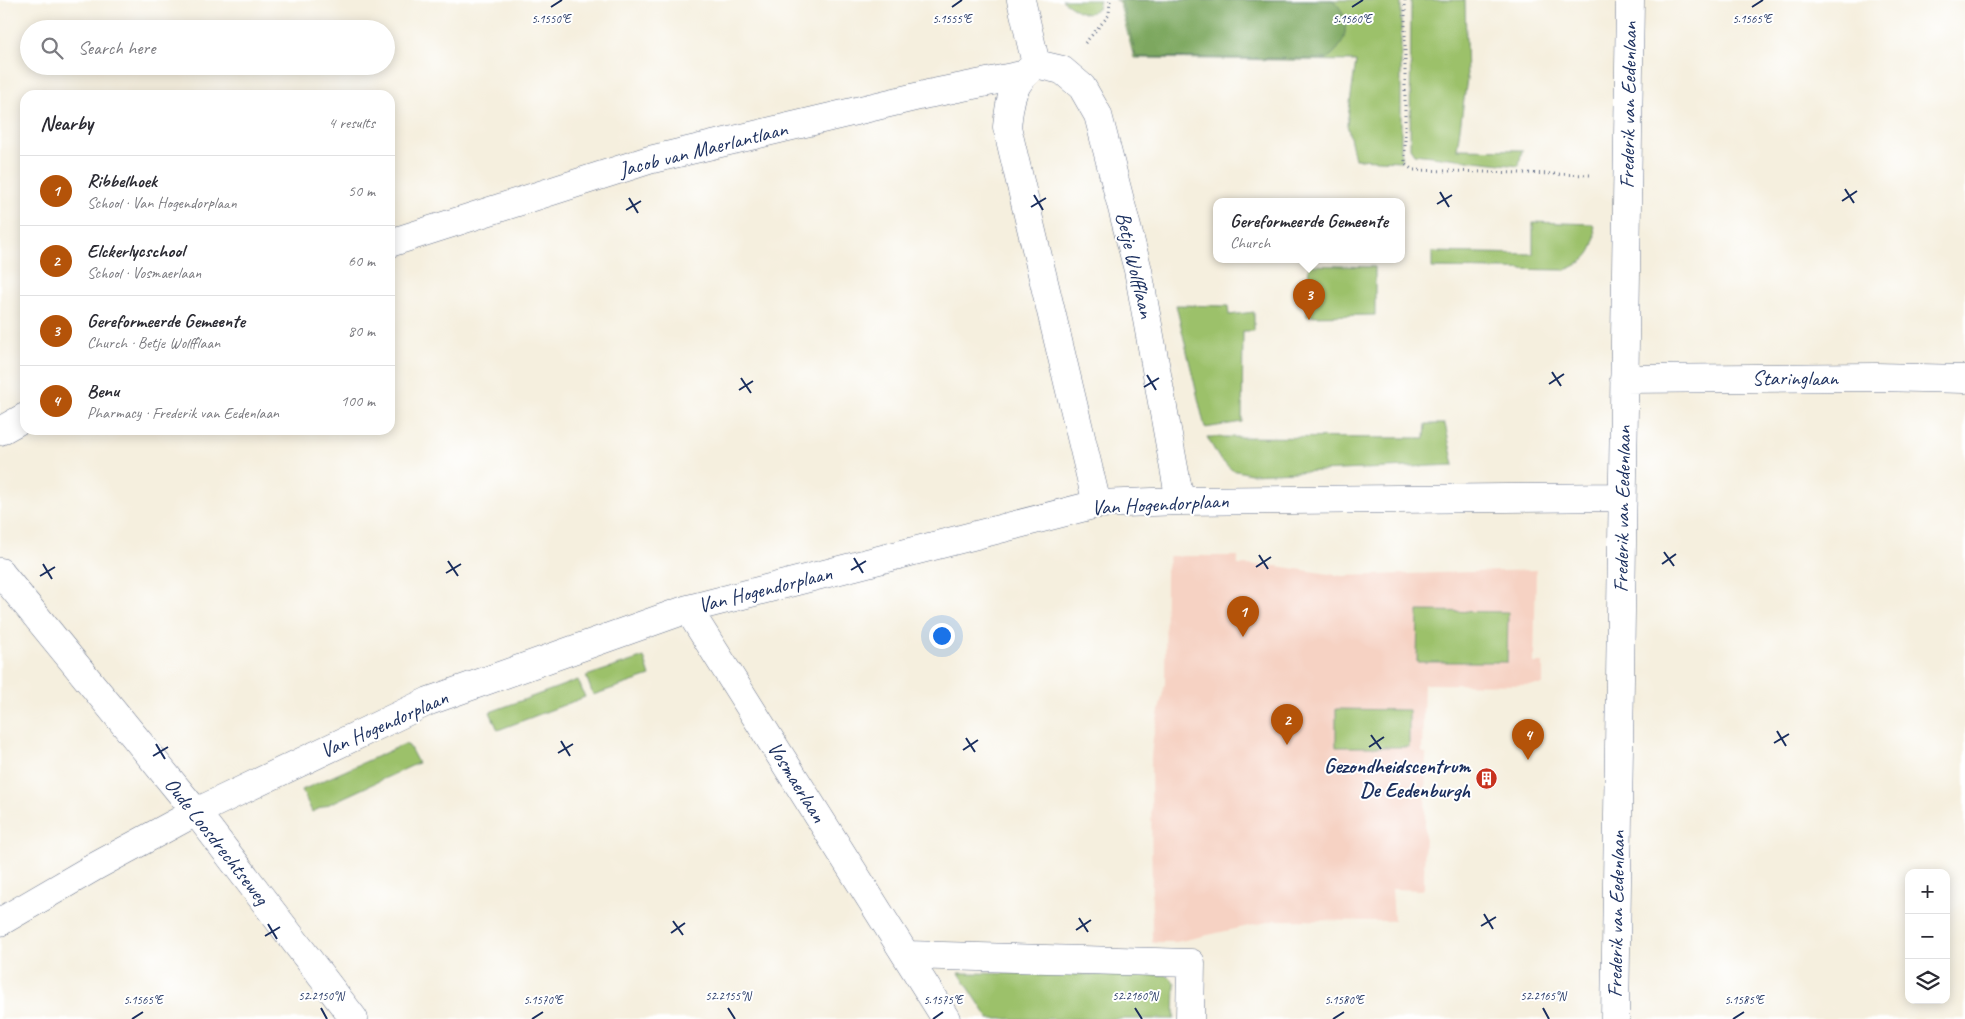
<!DOCTYPE html>
<meta charset="utf-8">
<style>
:root{--surface:#fff;--page:#f2f2f3;--text:#2b2b33;--muted:#7c7c81;--line:#e1e1e2;--accent:#b45309}
body{margin:0;font-family:Caveat,sans-serif;background:var(--page);color:var(--text)}
.controls{position:absolute;right:15px;bottom:15px;display:grid;overflow:hidden;border-radius:10px;box-shadow:0 2px 12px #0003}
.controls button{width:45px;height:45px;display:grid;place-items:center;padding:0;border:0;border-bottom:1px solid var(--line);background:var(--surface);color:var(--text);font:25px sans-serif}
.you{position:absolute;left:941px;top:635px;width:18px;height:18px;margin:-12px;border:4px solid #fff;border-radius:50%;background:#1a73e8;box-shadow:0 0 0 8px #1a73e833}
.badge{display:grid;place-items:center;width:32px;height:32px;border-radius:50%;background:var(--accent);color:#fff;font-size:16px;font-weight:700}
.pin{position:absolute;translate:-50% -41px;filter:drop-shadow(0 1px 2px #0008)}
.pin::after{content:'';position:absolute;top:26px;width:18px;height:15px;background:inherit;clip-path:polygon(0 0,100% 0,50% 100%)}
.popup{position:absolute;left:1213px;top:198px;width:192px;height:65px;box-sizing:border-box;display:grid;place-content:center;border-radius:10px;background:var(--surface);filter:drop-shadow(0 1px 4px #0005);font-size:16px;white-space:nowrap;color:var(--muted)}
.popup b{font-size:19px;color:var(--text)}
.popup::after{content:'';position:absolute;left:50%;top:100%;margin-left:-10px;border:10px solid transparent;border-top-color:var(--surface)}
.list{margin:0;padding:0;list-style:none}
h2{display:flex;justify-content:space-between;align-items:center;height:65px;margin:0;padding:0 20px;font-size:21px}
h2 small{font-size:16px;font-weight:400;color:var(--muted)}
.list li{display:grid;grid-template-columns:32px 1fr auto;gap:15px;align-items:center;box-sizing:border-box;height:70px;padding:0 20px;border-top:1px solid var(--line)}
.list b{display:block;font-size:19px;white-space:nowrap}
.list p{margin:0;font-size:16px;white-space:nowrap;color:var(--muted)}
.list em{font-size:16px;font-style:normal;color:var(--muted)}
.icon{flex:none;width:28px;height:28px;fill:none;stroke:currentColor;stroke-width:2;stroke-linecap:round;stroke-linejoin:round}
.map{position:relative;flex:none;width:1965px;height:1019px;overflow:hidden}
.search{position:absolute;background:var(--surface);box-shadow:0 2px 12px #0003;left:20px;top:20px;width:375px;height:55px;display:flex;align-items:center;gap:12px;box-sizing:border-box;padding:0 18px;border-radius:28px;color:var(--muted);font-size:19px}
.panel{position:absolute;background:var(--surface);box-shadow:0 2px 12px #0003;left:20px;top:90px;width:375px;height:345px;border-radius:15px}
.map>svg:first-child{display:block}
.built{fill:#f6d2c3}
.green{fill:#9cc16b;stroke:#5c7864}
.forest{fill:#7da75f;stroke:#4c6b5e}
.lines{fill:none;stroke-linecap:round;stroke-linejoin:round}
.minor-casing{stroke:#67728b;stroke-width:29}
.path{stroke:#67728b;stroke-width:3;stroke-dasharray:1 4;stroke-linecap:butt}
.minor{stroke:#fff;stroke-width:28}
.ticks{fill:none;stroke:#1b2f5e;stroke-width:2}
.labels{text-anchor:middle;stroke-width:4;stroke-linejoin:round;paint-order:stroke}
.street-label{font-size:21px;fill:#1b2f5e;stroke:#fff}
.poi-label{font-size:21px;font-weight:bold;fill:#1b2f5e;stroke:#fff;text-anchor:end}
.ticks-label{font-size:12px;text-anchor:middle;fill:#1b2f5e;stroke:#fff;stroke-width:4;stroke-linejoin:round;paint-order:stroke}
</style>
<div class="map">
<svg width="1965" height="1019" viewBox="0 0 1965 1019">
<rect width="100%" height="100%" fill="#fff"/>
<filter id="ink" filterUnits="userSpaceOnUse"><feTurbulence type="fractalNoise" baseFrequency=".02" numOctaves="2"/><feDisplacementMap in="SourceGraphic" scale="10" xChannelSelector="R" yChannelSelector="G"/><feConvolveMatrix kernelMatrix="1 2 1 2 8 2 1 2 1" color-interpolation-filters="sRGB"/></filter>
<filter id="wash" filterUnits="userSpaceOnUse"><feTurbulence type="fractalNoise" baseFrequency=".0096" numOctaves="4" result="noise"/><feDisplacementMap in="SourceGraphic" scale="20" xChannelSelector="R" yChannelSelector="G"/><feGaussianBlur stdDeviation="1.12" result="paint"/><feColorMatrix in="noise" values="0 0 0 0 0 0 0 0 0 0 0 0 0 0 0 0 0 1.4 0 .05"/><feComposite in="paint" operator="in"/></filter>
<g filter="url(#wash)">
<rect width="100%" height="100%" fill="#f5efde"/>
<!-- built -->
<path class="built" d="M1170,556h68v9l39,1 65,10 194,-6 -2,93h9v22l-119,-1 -2,68 4,2 -2,134 -2,2 -30,-1 2,32 -118,-1 -100,22h-24l-1,-185 2,-19 12,-55 1,-112z"/>
<!-- green -->
<path class="green" d="M1062,0h38l-2,9 -11,5 -9,-3z
M1115,0h286v161l-46,-2 -8,-35 9,-63 -222,-3 -15,-57z
M1411,0h54l2,79 -10,70 65,1 -3,16 -105,-12 -4,-6z
M1533,222l60,2c7,23 -7,39 -28,46l-133,-2v-16l101,2z
M1309,265l66,2v48l-68,1z
M1176,305l52,1 1,9 25,-3v19h-11l-1,91 -37,6z
M1426,424h19l9,41 -203,9 -19,-4 -13,-12 -12,-21 218,1z
M1418,611l90,1 -1,50h-90z
M644,657l6,19 -57,19 -7,-19z
M578,680l7,17 -87,33 -8,-18z
M1336,709l73,1v37h-73z
M405,744l4,2 9,17 -106,49 -10,-22z
M959,973l208,2 8,8 -1,36h-185z"/>
<!-- forest -->
<path class="forest" d="M1121,0h211c14,9 18,34 7,47 -3,5 -8,8 -12,12l-191,-2z"/>
</g>
<g filter="url(#ink)">
<g class="lines">
<defs>
<path id="minor" d="M1021,0l15,64
M390,243l259,-83 279,-66 94,-19
M1624,379l252,-2 89,2
M0,431l25,-14
M1097,504l-90,-377c3,-30 5,-44 29,-63l26,6 20,17 16,28 40,155 42,231
M0,572l196,240 158,207
M688,609l258,410
M0,922l96,-56 100,-54 233,-111 259,-92 409,-105 83,-3 442,-4
M907,955l284,8 -1,56
M1615,1019l15,-1019"/>
</defs>
<!-- minor casing -->
<use href="#minor" class="minor-casing"/>
<!-- path -->
<path class="path" d="M1405,0v164l8,6 178,5
M1085,43l24,-28 1,-15"/>
<!-- minor -->
<use href="#minor" class="minor"/>
</g>
</g>
<!-- ticks -->
<path class="ticks" d="M551,7l11,-7M952,7l10,-7M1352,7l11,-7M1752,7l11,-7M1845,189l9,14M1440,192l9,15M1034,195l9,15M629,198l9,15M1842,201l15,-10M1437,204l15,-9M1031,207l15,-9M626,210l15,-9M1552,372l9,14M1147,375l9,15M741,378l10,15M1549,384l15,-10M1144,387l15,-9M739,390l14,-9M1664,552l10,14M1259,555l9,14M854,558l9,15M448,561l10,15M43,564l9,15M1662,564l14,-10M1256,567l15,-10M851,570l15,-9M446,573l15,-9M40,576l15,-9M1777,731l9,15M1371,735l10,14M966,738l9,14M561,741l9,15M1774,743l15,-9M156,744l9,15M1369,747l15,-10M963,750l15,-10M558,753l15,-9M153,756l15,-9M1484,914l9,15M1079,918l9,14M673,921l10,14M268,924l9,15M1481,926l15,-9M1076,930l15,-10M671,933l14,-10M265,936l15,-9M321,1008l6,11M728,1008l7,11M1135,1008l7,11M1543,1008l6,11M132,1019l11,-7M532,1019l11,-7M933,1019l10,-7M1333,1019l11,-7M1733,1019l11,-7"/>
<!-- icons -->
<defs>
<symbol id="building-disc" viewBox="-11 -11 22 22"><circle r="9.5" fill="#c8321e" stroke="#fff"/><path d="M-4-6H4V6H1V3H-1V6H-4ZM-2.5-4.3h1.7v1.8h-1.7ZM.8-4.3h1.7v1.8H.8ZM-2.5-1h1.7V.8h-1.7ZM.8-1h1.7V.8H.8Z" fill="#fff"/></symbol>
</defs>
<g fill-rule="evenodd">
<use href="#building-disc" x="1474" y="766" width="25" height="25"/>
</g>
<g class="labels">
<!-- street labels -->
<g class="street-label">
<text transform="translate(1628 105) rotate(-89)" y="7">Frederik van Eedenlaan</text>
<text transform="translate(703 149) rotate(-14)" y="7">Jacob van Maerlantlaan</text>
<text transform="translate(1135 265) rotate(77)" y="7">Betje Wolfflaan</text>
<text x="1795" y="385">Staringlaan</text>
<text transform="translate(1160 504) rotate(-3)" y="7">Van Hogendorplaan</text>
<text transform="translate(1622 509) rotate(-89)" y="7">Frederik van Eedenlaan</text>
<text transform="translate(765 589) rotate(-14)" y="7">Van Hogendorplaan</text>
<text transform="translate(384 724) rotate(-24)" y="7">Van Hogendorplaan</text>
<text transform="translate(797 782) rotate(58)" y="7">Vosmaerlaan</text>
<text transform="translate(217 841) rotate(52)" y="7">Oude Loosdrechtseweg</text>
<text transform="translate(1616 914) rotate(-89)" y="7">Frederik van Eedenlaan</text>
</g>
<!-- poi labels -->
<g class="poi-label">
<text x="1470" y="773">Gezondheidscentrum<tspan x="1470" dy="24">De Eedenburgh</tspan></text>
</g>
</g>
<g class="ticks-label">
<text x="1352" y="23">5.1560°E</text>
<text x="551" y="23">5.1550°E</text>
<text x="952" y="23">5.1555°E</text>
<text x="1752" y="23">5.1565°E</text>
<text x="321" y="1000">52.2150°N</text>
<text x="728" y="1000">52.2155°N</text>
<text x="1135" y="1000">52.2160°N</text>
<text x="1543" y="1000">52.2165°N</text>
<text x="143" y="1004">5.1565°E</text>
<text x="543" y="1004">5.1570°E</text>
<text x="943" y="1004">5.1575°E</text>
<text x="1344" y="1004">5.1580°E</text>
<text x="1744" y="1004">5.1585°E</text>
</g>
</svg>
<div class="controls">
<button>+</button>
<button>−</button>
<button><svg class="icon" aria-label="layers" viewBox="0 0 24 24"><path d="M12 4l9 5-9 5-9-5zM3 14l9 5 9-5"/></svg></button>
</div>
<div class="you"></div>
<div class="pin badge" style="left:1243px;top:637px">1</div>
<div class="pin badge" style="left:1287px;top:745px">2</div>
<div class="pin badge" style="left:1309px;top:320px">3</div>
<div class="popup"><b>Gereformeerde Gemeente</b>Church</div>
<div class="pin badge" style="left:1528px;top:760px">4</div>
<div class="search"><svg class="icon" aria-label="search" viewBox="0 0 24 24"><circle cx="10" cy="10" r="6"/><path d="M15 15l6 6"/></svg>Search here</div>
<section class="panel">
<h2>Nearby<small>4 results</small></h2>
<ul class="list">
<li><span class="badge">1</span><div><b>Ribbelhoek</b><p>School · Van Hogendorplaan</p></div><em>50 m</em></li>
<li><span class="badge">2</span><div><b>Elckerlycschool</b><p>School · Vosmaerlaan</p></div><em>60 m</em></li>
<li><span class="badge">3</span><div><b>Gereformeerde Gemeente</b><p>Church · Betje Wolfflaan</p></div><em>80 m</em></li>
<li><span class="badge">4</span><div><b>Benu</b><p>Pharmacy · Frederik van Eedenlaan</p></div><em>100 m</em></li>
</ul>
</section>
</div>
